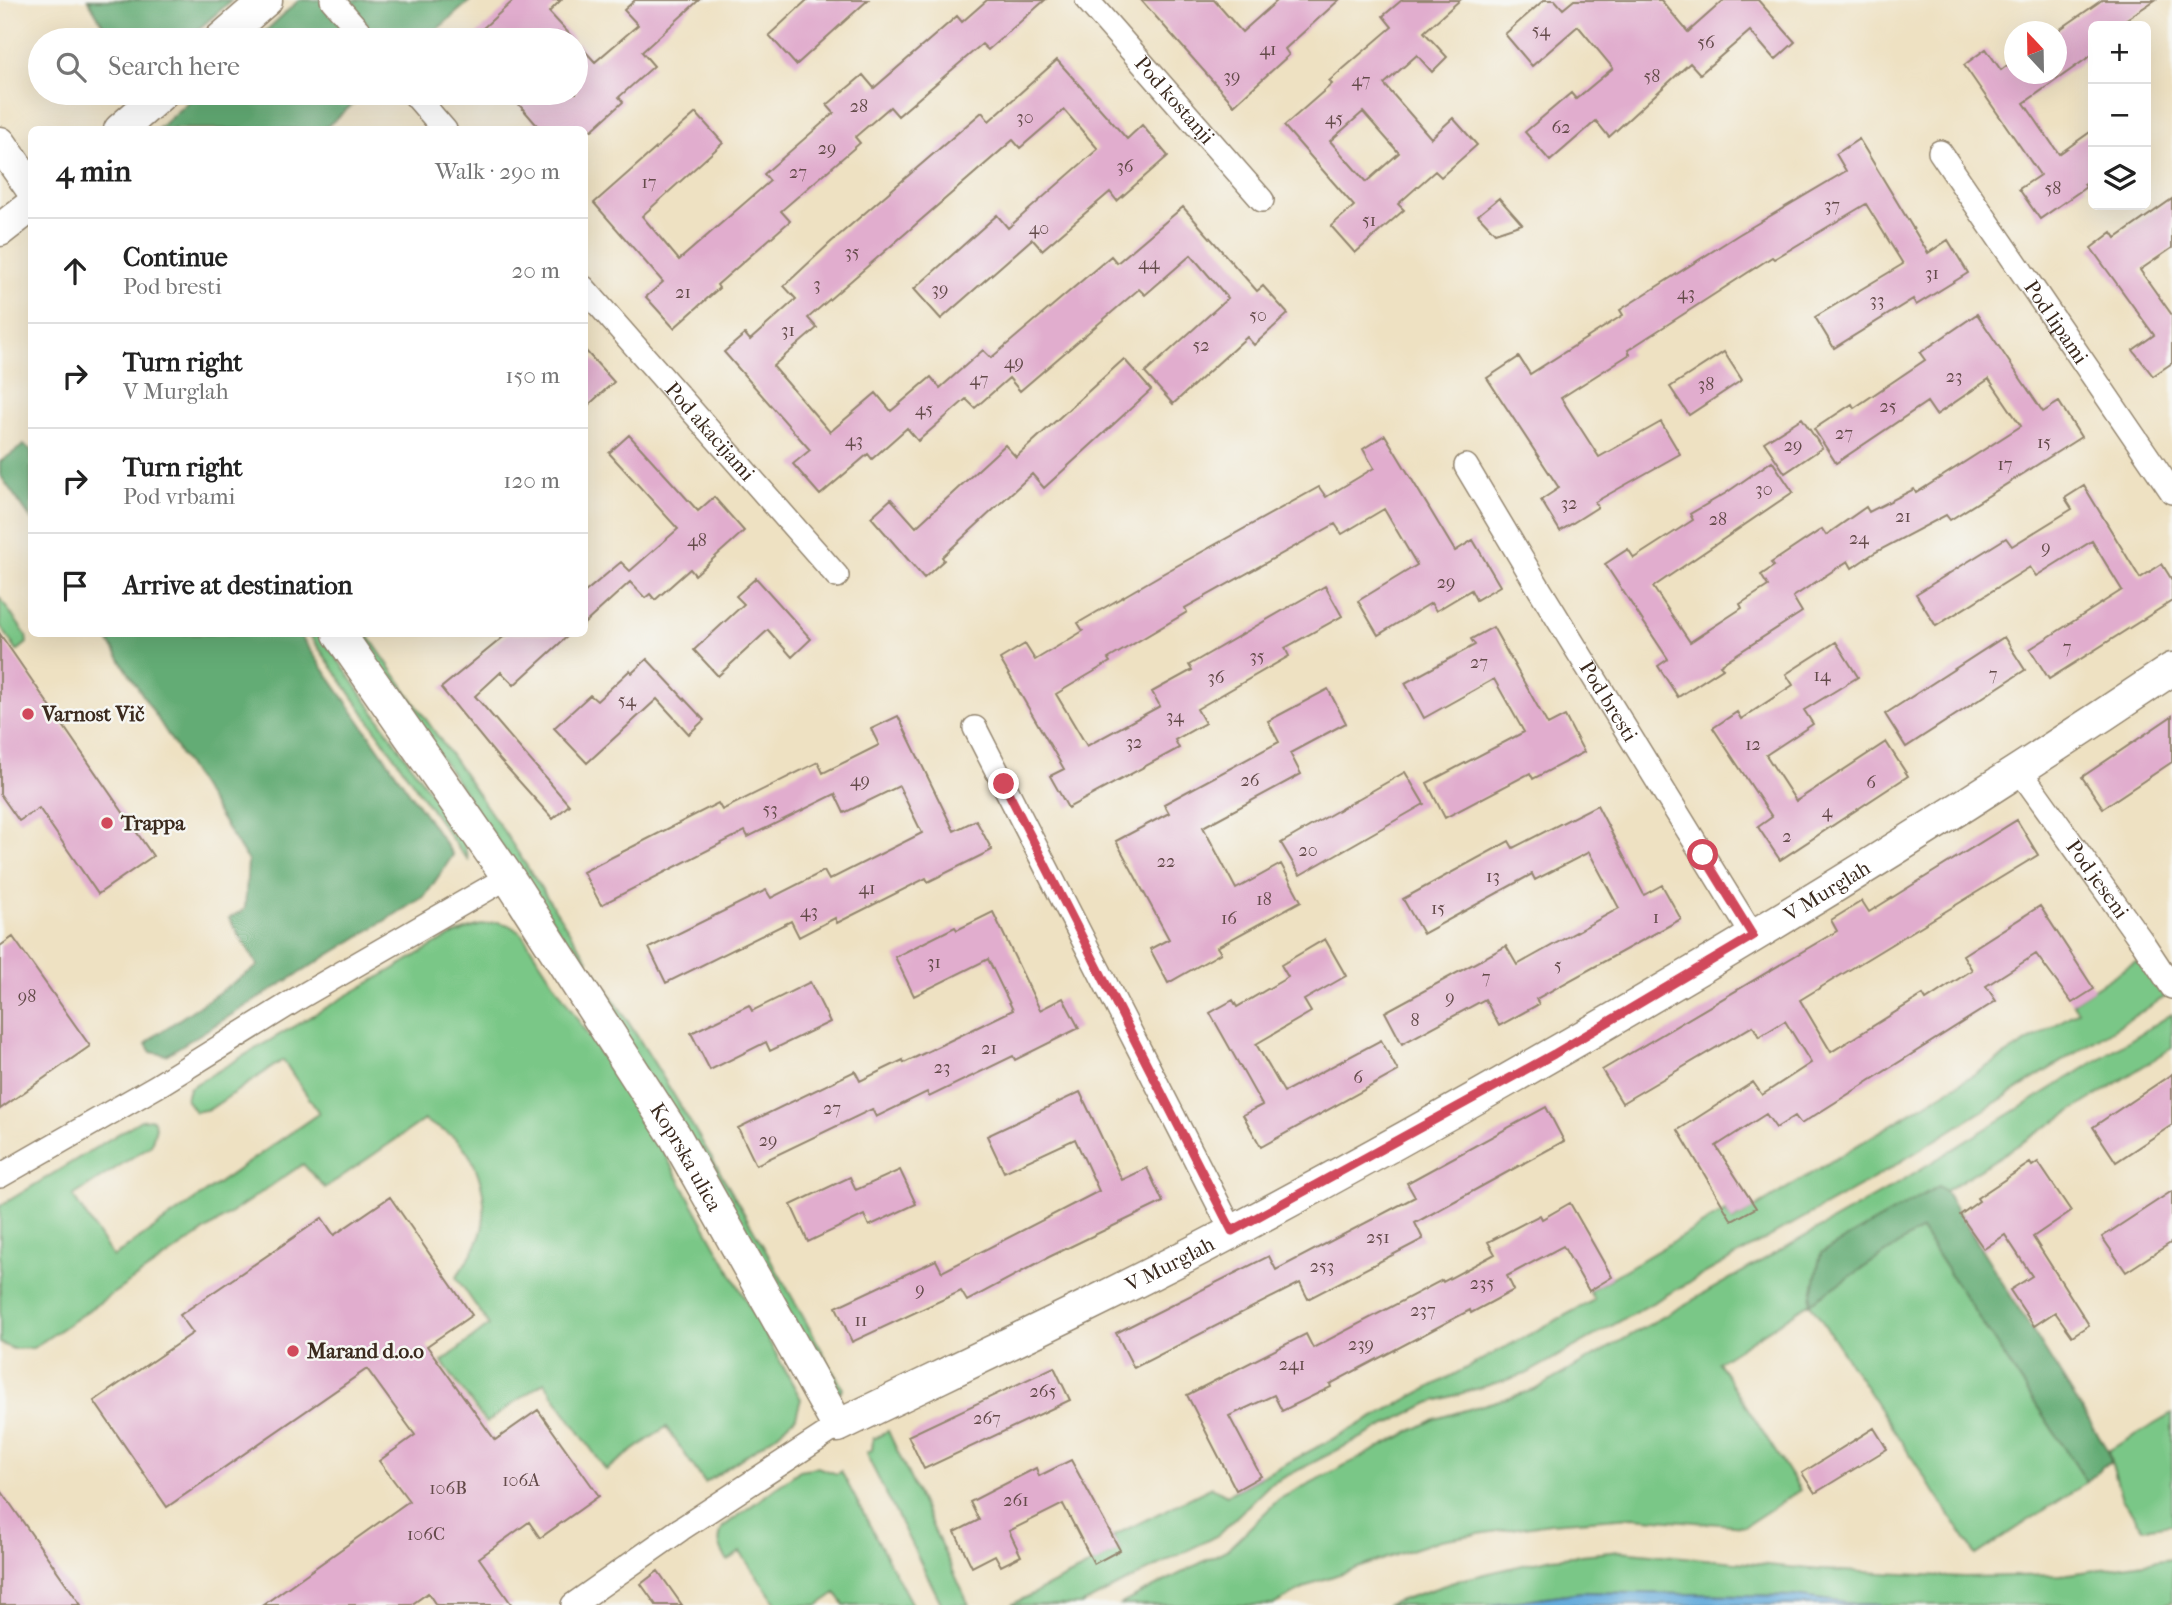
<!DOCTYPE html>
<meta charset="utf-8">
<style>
:root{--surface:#fff;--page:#f2f2f2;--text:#222;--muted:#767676;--line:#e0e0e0}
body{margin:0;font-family:"IM FELL French Canon",serif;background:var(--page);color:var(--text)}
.controls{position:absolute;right:21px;top:21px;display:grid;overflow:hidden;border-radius:10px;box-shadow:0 7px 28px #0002}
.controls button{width:63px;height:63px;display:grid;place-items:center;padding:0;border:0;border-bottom:2px solid var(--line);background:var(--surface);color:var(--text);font:35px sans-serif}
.compass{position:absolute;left:2004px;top:21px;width:63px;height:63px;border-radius:50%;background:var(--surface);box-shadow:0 7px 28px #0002;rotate:338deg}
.stop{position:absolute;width:21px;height:21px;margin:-16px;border:5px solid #d1495b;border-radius:50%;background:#fff}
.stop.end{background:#d1495b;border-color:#fff;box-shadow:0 2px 7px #0008}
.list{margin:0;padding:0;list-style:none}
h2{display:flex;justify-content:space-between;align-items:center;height:91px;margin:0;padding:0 28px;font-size:30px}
h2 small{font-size:23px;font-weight:400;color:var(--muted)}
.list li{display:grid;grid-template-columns:46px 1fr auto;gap:21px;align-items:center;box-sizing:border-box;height:105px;padding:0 28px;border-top:2px solid var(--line)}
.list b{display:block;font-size:26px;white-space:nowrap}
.list p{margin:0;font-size:23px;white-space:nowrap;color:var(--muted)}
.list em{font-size:23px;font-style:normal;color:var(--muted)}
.icon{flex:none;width:38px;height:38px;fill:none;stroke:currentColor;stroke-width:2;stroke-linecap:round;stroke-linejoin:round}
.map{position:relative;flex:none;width:2172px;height:1605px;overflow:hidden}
.search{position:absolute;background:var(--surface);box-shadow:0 7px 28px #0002;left:28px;top:28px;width:560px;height:77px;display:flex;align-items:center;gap:18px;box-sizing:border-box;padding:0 24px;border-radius:38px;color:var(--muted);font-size:26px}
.panel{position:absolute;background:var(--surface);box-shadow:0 7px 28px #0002;left:28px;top:126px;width:560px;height:511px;border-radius:10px}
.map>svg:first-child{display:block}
.green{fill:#7ac787;stroke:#5a7852;stroke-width:2}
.forest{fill:#63ac74;stroke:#4f6b49;stroke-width:2}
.water{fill:#65abdb;stroke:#506a7c;stroke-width:2}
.building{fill:#e1adce;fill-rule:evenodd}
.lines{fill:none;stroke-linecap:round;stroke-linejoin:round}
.street-casing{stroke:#948670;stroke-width:26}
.secondary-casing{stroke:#948670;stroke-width:35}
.street{stroke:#fff;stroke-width:23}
.secondary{stroke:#fff;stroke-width:32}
.route{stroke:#d1495b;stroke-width:9}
.poi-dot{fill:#d1495b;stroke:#f6f6f2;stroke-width:2.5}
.labels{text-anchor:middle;stroke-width:5;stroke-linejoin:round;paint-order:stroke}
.number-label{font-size:18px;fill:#644b4a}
.street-label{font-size:21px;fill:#3b2a1e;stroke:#f6f6f2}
.poi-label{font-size:21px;font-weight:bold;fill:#3b2a1e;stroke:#f6f6f2;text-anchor:start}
</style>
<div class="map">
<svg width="2172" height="1605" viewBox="0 0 2172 1605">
<rect width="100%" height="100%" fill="#f6f6f2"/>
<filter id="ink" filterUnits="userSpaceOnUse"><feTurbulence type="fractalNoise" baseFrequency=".0143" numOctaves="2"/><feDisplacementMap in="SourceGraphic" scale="14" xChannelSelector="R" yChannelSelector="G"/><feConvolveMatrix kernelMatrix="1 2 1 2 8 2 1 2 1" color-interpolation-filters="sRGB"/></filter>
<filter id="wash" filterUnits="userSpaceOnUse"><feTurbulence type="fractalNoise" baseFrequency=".00686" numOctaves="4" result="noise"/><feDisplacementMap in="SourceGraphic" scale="28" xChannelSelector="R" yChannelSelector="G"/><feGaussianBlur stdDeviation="1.57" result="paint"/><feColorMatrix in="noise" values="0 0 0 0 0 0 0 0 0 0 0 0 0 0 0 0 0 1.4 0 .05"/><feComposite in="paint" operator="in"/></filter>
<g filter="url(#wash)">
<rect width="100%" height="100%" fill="#eee1c2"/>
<!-- green -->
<path class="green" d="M0,598l26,37 1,8 -10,8 -17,-26z
M309,634h11l143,206 5,19 -7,-7z
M356,634h11l142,205 79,121 -6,4z
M498,922l11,3 13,9 140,215 139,250 -5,18 -20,18 -71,48 -39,-56 -60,43 -62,-88 -58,41 -44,-61 47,-37 -33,-48c11,-16 24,-33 27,-52 5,-30 -6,-71 -31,-89 -8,-6 -19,-10 -28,-16l-99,68 -22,-24 -270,184 -20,1 -13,-6v-137l141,-86 12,-1 3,8 -5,18 -78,51 40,61 206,-144 -36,-53 -73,49 -15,3 -9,-13 3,-11c68,-40 135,-80 203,-118 33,-19 67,-44 106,-48z
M2135,962l7,1 26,32 -290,181 -352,198 -97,29 -160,82 -51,50 -137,70h-70l109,-55 -7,-14 99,-49 15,8 367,-195 -5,-9 136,-80 8,10 345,-210 -6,-8z
M594,969c87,132 166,269 242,407l7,13 -4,4 -10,-12 -242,-407z
M2172,1014v34l-227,143 -7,-4 -17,43 166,252 -111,73 -166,-252 -92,59 82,128 -55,36 -113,-9 -82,6 -110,17 -124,42 -43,23h-154l109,-56 51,-50 156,-80 99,-29 351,-199z
M2172,1414v110l-29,4 -21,-29 -14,-48z
M888,1431l81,174h-27l-72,-143 -3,-10 5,-2 1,-11z
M817,1467l20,7 4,-3 71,134h-68l-8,-12 -18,12h-41l-37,-53 -12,9c-8,-12 -12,-20 -5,-34l77,-57z
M1620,1551l201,19 143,7 97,-2 111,-16v43l-12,3h-279l-26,-1 -61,-8 -213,-4 -91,13h-104l74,-25 92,-22z"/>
<!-- forest -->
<path class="forest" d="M88,0h144l-46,40h-74z
M299,0h172l-46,40h-169z
M198,93h168l-42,36h-166z
M24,445l7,5v69l-31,-44v-13z
M104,634h195l154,221 -28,41 -259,159 -15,-3 -5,-8 10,-9 102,-69 -29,-48 16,-9 3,-48z
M1939,1186l6,5 163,260 2,12 -8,3 -15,16 -166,-252 -111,73 11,-50z"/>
<!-- water -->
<path class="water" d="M1581,1592l213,4 61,8 26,1h-391z"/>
<g id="blocks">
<!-- building -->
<path class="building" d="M514,0h47l-12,12 26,28h-105z
M635,0h64l-57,52 12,14 -35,31 4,5 -31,28h-51l-32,-37h67v-52l19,21 43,-37 -14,-15z
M807,0h61l-72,65 -27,-30z
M987,0h58l-57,50 -6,-6 -84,72 -8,-9 -35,30 5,6 -79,68 9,10 -73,64 2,3 -45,40 -28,-31 17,-15 -69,-79 102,-90 27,30 -81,73 37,44 91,-79 -6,-7 70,-61 -7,-8 36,-30 11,13 83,-72 5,6z
M1141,0h73l28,32 36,-32h61l-54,49 4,6 -55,50z
M1402,0h58l-36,32 23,25 -15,15 -15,-17 -33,29 47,54 22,-20 24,27 -36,32 -6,-6 -37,33 6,6 -49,43 -24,-27 23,-20 -70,-80 48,-42 -3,-3 63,-54 -9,-11zM1363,112l36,41 -33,29 -36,-41z
M1544,0h11l8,9 11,-9h87l27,32 36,-32h34l37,42 -20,18 -25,-29 -50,43 -10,-11 -81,74 -13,-16 -46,40 -25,-29 46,-39 5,6 37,-31 -35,-42 -46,40 -27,-32z
M2102,0h53l-39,26h-23v28l-69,49 35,51 34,-24v48l-9,6 2,3 -46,32 -21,-30 21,-14 -76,-110 22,-16 15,21 13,-10v14h42v-42z
M1057,60l70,79 15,-14 26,31 -51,45 -7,-9 -68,58 -10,-11 -91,80 -27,-30 83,-74 11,13 90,-79 -34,-39 -44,38 -7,-8 -205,178 9,10 -44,38 57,66 46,-39 15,18 40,-34 9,11 43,-38 8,8 120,-102 6,7 66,-56 74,84 6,-5 25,28 -34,31 -7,-8 -74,67 -28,-31 83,-75 -37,-43 -46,40 -6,-6 -119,102 -11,-13 -34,30 -9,-9 -48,42 -11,-13 -35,31 -4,-5 -48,41 -27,-31 17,-14 -86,-98 21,-18 5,6 46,-41 -12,-13 46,-43 152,-131 7,9z
M1859,139l69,114 20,-13 20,33 -52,32 -3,-6 -79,49 -19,-31 88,-53 -37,-60 -92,55 -2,-2 -144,93 2,4 -69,44 38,59 62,-35 19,32 -85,48 3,5 -38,24 -19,-31 18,-12 -72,-110 32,-21 11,17 93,-59 -3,-5 118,-75 108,-64 -10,-17z
M1499,198l23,26 -27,9 -17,-18z
M2172,199v49l-32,22 32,45v48l-19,13 -20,-26 21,-15 -63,-87 21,-16 4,6z
M1977,314l66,98 16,-10 22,35 -131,83 -4,-5 -72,38 -22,15 -4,-7 -55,36 9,15 -82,53 3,3 -45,29 -20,-31 10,-7 -63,-95 23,-15 6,9 59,-38 -3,-6 36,-21 46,-32 21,31 -140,95 37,55 52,-34 -2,-4 28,-18 -7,-11 13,-9 -3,-3 51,-34 4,6 40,-28 3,5 45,-23 2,4 105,-67 -32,-47 -53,36 -9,-13 -91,61 -22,-34 38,-25 2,4 71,-48 -5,-7z
M584,349l30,33 -30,27z
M1724,352l18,28 -53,35 -19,-28z
M1124,359l27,31 -107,98 -12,-14 -90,83 2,3 -20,18 -53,-61 20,-18 25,28 89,-82 11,12z
M1802,418l20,30 -37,25 -21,-31z
M629,435l69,76 16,-14 30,34 -49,44 -5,-6 -35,31 -5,-6 -5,4 -15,-16 -46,42v-31l37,-31 9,9 48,-42 -69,-76z
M1385,435l70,116 18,-11 27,46 -24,14 -5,-10 -35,21 -5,-8 -53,32 -20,-34 59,-36 -33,-56 -42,25 -7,-10 -150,84 2,4 -79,47 2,3 -54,32 31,52 73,-40 -8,-14 40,-22 -3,-5 136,-79 17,30 -57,32 4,8 -92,53 8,14 -30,17 4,8 -111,60 -18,-32 14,-7 -64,-110 25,-15 10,16 48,-29 -5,-8 86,-50 155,-86 7,10 48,-29 -11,-19z
M2084,486l56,92 22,-14 10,16v21l-123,78 -19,-30 92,-59 -30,-49 -56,35 -6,-9 -94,59 -20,-32 90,-56 6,8 60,-37 -7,-11z
M756,578l55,61 -19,18 -24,-27 -50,46 -24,-26 50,-46 -8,-8z
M1493,627l55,98 17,-9 19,36 -51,27 -3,-6 -85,45 -18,-35 97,-51 -30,-53 -70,39 -19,-35 70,-38 -4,-6z
M0,634l153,222 -55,38 -59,-86 -20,13 -19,-27z
M507,634h63l-56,51 -13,-13 -26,24 94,109 -16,14 -53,-59 -59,-72z
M2004,637l21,33 -119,77 -21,-33z
M1836,642l22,35 -54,33 9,14 -47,31 30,46 90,-59 22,34 -128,84 -22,-33 14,-10 -59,-89 24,-16 4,7 52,-34 -7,-11z
M647,659l57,61 -15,14 -32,-35 -70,64 -33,-35 36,-33 7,6 33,-31 2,3z
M1328,689l18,34 -56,30 11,21 -98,53 33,62 45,-25 20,37 -84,46 4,6 -53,30 -18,-34 19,-10 -53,-98 53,-28 -5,-9 115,-62 -11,-21z
M898,716l56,115 22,-11 16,30 -64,32 -2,-4 -89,45 -2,-5 -36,19 -8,-16 -125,62 -17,-35 117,-58 5,8 53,-27 5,9 93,-47 -23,-47 -55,27 -9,-19 -87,43 -3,-6 -144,74 -18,-33 135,-69 4,7 96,-48 5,11 56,-28 -8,-16z
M2172,716v46l-69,46 -21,-31z
M1405,772l19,32 -124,71 -19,-32z
M1597,805l47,90 18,-10 19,34 -145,80 3,5 -40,22 -14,-27 -83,45 -17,-32 121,-66 11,19 102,-57 -30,-56 -54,28 -3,-6 -109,60 -20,-35 106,-58 4,7z
M2017,820l21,35 -238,145 31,52 92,-57 3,5 46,-30 -9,-15 77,-49 54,83 -22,14 -36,-49 -50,32 10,15 -195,123 -6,-8 -19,12 -10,-14 -50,32 40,62 -24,13 -54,-91 75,-48 9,13 49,-32 -26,-42 -26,16 -6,-11 -131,77 -20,-33 235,-139 -6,-11 31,-19 7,11z
M993,912l47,98 23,-12 16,30 -64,32 -2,-4 -84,41 -2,-5 -51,25 -4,-8 -116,56 -18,-37 117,-57 5,10 43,-21 1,3 109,-53 -25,-51 -74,37 -19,-39 60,-30 2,3z
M13,937l77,109 -90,63v-163z
M1325,939l21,37 -42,24 7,12 -55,32 28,48 97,-52 17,31 -137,76 -18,-32 19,-10 -52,-92 23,-13 4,7 51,-30 -7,-12z
M810,982l20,40 -60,29 -4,-9 -56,28 -19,-37 58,-28 3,6z
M2172,1074v51l-56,37 -23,-35z
M1080,1092l42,88 25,-12 16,34 -114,55 -82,44 -6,-10 -109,51 -16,-35 100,-47 6,12 157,-81 -24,-52 -71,33 -17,-36z
M1546,1107l18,34 -149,82 8,16 -115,60 -8,-16 -166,85 -18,-35 153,-77 7,14 139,-73 -8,-14z
M2038,1162l33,49 -38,26 56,88 -17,11 -17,-24 -21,14 -24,-36 22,-14 -27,-41 -21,14 -24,-34 19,-14 -2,-3 53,-35 2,3z
M900,1170l16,34 -47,22 -5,-11 -56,27 -17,-37 59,-28 6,13z
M2172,1191v51l-46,30 -24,-35z
M390,1197l82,118 -45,31 68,94 43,-30 61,86 -59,42 -11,-16 -50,36 33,47h-76l-8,-12 -17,12h-148l146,-104 -30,-40 36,-26 -48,-66 -200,138 -73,-106 99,-68 -13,-18 142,-97 12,17z
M1570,1203l42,74 -23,14 -26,-45 -56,30 7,14 -43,23 -1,-3 -140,74 1,3 -49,24 -8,-16 -45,21 32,60 -25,14 -49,-95 119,-61 7,14 129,-68 1,2 52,-28 -7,-12 52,-27 2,4z
M1054,1367l16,33 -146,69 -16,-33z
M1874,1428l13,21 -72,44 -13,-20z
M1071,1460l49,90 -26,14 -31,-60 -54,27 12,25 -20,10 -6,-11 -23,12 -17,-35 24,-12 -9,-18 66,-34 3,8z
M0,1489l81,116h-81z
M658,1571l24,34h-26l-15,-21z"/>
</g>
</g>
<g filter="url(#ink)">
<use href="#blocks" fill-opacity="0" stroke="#948670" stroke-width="2"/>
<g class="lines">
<defs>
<g id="street">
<path d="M332,0l35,40"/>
<path id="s1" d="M1087,0l175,200"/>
<path d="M413,93l32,37"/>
<path id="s2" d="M1940,152l232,340"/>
<path id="s3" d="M584,288l253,288"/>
<path id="s4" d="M1466,466l74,124 213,346"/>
<path d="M975,728l257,503"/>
<path id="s5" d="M2020,771l123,172 29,44"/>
<path d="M0,1176l157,-90 145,-90 206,-119"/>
<path d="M573,1605l108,-76 157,-103"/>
</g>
<g id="secondary">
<path d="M220,40l46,-40"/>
<path d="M120,130l42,-37"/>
<path d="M0,143l32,46"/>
<path d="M0,230l32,-25"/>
<path id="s6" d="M339,634l169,243 167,259 163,290c132,-64 264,-125 394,-194 322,-172 637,-359 940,-563"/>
</g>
</defs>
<!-- street casing -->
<use href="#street" class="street-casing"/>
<!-- secondary casing -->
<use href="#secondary" class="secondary-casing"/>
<!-- street -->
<use href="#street" class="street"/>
<!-- secondary -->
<use href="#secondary" class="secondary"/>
</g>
</g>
<g class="lines" filter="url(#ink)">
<!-- route -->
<path class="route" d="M1004,784l228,447 322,-177 199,-118 -50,-81"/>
</g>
<!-- markers -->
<g class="poi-dot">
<circle cx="28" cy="714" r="7"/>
<circle cx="107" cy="823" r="7"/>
<circle cx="293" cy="1351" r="7"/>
</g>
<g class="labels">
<!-- number labels -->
<g class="number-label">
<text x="1541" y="36">54</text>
<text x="1706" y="48">56</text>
<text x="1268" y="55">41</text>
<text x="1232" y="82">39</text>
<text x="1652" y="82">58</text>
<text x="1361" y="86">47</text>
<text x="859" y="112">28</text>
<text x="1025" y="123">30</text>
<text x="1334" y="124">45</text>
<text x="1561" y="133">62</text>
<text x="827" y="154">29</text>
<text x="1125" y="172">36</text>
<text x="798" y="178">27</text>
<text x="649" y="188">17</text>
<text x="2053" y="194">58</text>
<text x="1832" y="211">37</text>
<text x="1369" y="226">51</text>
<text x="1039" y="234">40</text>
<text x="852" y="258">35</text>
<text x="1149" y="269">44</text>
<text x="1932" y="279">31</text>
<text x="817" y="290">3</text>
<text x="940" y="295">39</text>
<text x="683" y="298">21</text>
<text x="1686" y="299">43</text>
<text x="1877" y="306">33</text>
<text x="1258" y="321">50</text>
<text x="788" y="336">31</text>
<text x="1201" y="351">52</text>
<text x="1014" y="368">49</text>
<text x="1954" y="382">23</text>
<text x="979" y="385">47</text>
<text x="1706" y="390">38</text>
<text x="1888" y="412">25</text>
<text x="924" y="415">45</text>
<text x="1844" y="439">27</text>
<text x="854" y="446">43</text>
<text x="2044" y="448">15</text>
<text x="1793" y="451">29</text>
<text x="2005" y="470">17</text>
<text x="1764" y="495">30</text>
<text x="1569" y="509">32</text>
<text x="1903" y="522">21</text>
<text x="1718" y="525">28</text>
<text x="1859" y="544">24</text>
<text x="697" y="546">48</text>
<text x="2046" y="553">9</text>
<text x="1446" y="588">29</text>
<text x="2067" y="653">7</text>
<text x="1257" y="662">35</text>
<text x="1479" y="668">27</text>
<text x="1993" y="680">7</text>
<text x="1822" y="681">14</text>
<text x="1216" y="683">36</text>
<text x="627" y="706">54</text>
<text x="1175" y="722">34</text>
<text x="1134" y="748">32</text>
<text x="1753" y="750">12</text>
<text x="860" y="786">49</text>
<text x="1250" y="786">26</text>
<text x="1871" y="788">6</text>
<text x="770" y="815">53</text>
<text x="1827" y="817">4</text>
<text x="1787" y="842">2</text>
<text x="1308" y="856">20</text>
<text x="1166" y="867">22</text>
<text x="1493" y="882">13</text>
<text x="867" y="894">41</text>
<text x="1264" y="905">18</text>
<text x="1438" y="914">15</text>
<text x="809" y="917">43</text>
<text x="1656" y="923">1</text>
<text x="1229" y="924">16</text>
<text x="934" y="968">31</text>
<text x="1558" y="971">5</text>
<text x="1486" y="983">7</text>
<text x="27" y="1002">98</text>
<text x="1450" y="1003">9</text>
<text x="1415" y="1026">8</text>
<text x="989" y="1054">21</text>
<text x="942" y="1073">23</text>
<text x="1358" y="1083">6</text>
<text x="832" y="1114">27</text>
<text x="768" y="1146">29</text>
<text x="1378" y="1243">251</text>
<text x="1322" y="1272">253</text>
<text x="1482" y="1289">235</text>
<text x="920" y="1295">9</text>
<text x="1423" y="1316">237</text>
<text x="861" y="1326">11</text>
<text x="1361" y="1350">239</text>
<text x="1292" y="1370">241</text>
<text x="1043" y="1397">265</text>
<text x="987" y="1424">267</text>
<text x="521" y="1486">106A</text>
<text x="448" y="1494">106B</text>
<text x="1016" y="1506">261</text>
<text x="426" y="1540">106C</text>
</g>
<!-- street labels -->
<g class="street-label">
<text dy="7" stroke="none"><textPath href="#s1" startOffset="133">Pod kostanji</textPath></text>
<text dy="7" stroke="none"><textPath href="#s2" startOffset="206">Pod lipami</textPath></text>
<text dy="7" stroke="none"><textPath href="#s3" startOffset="191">Pod akacijami</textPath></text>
<text dy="7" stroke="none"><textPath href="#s4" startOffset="275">Pod bresti</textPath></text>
<text dy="7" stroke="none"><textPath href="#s5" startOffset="133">Pod jeseni</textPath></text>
<text dy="7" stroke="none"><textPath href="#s6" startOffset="2062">V Murglah</textPath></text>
<text dy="7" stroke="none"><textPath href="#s6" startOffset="628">Koprska ulica</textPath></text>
<text dy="7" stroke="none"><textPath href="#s6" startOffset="1306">V Murglah</textPath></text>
</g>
<!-- poi labels -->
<g class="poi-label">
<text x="42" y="721">Varnost Vič</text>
<text x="121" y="830">Trappa</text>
<text x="307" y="1358">Marand d.o.o</text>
</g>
</g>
</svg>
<div class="controls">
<button>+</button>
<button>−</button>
<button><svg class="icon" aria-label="layers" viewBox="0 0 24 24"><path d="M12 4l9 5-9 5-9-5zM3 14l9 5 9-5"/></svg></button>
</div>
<svg class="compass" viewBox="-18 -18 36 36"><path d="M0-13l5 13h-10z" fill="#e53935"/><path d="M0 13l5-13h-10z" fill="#767676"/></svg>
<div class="stop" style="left:1703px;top:855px"></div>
<div class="stop end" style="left:1004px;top:784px"></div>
<div class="search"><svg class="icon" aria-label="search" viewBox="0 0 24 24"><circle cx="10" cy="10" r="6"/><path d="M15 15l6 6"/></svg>Search here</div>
<section class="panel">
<h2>4 min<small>Walk · 290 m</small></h2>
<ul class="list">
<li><svg class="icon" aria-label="ahead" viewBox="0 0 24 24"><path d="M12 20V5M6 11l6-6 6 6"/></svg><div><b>Continue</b><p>Pod bresti</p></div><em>20 m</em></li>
<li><svg class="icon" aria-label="right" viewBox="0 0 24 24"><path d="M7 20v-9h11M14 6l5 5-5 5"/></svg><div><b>Turn right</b><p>V Murglah</p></div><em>150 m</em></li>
<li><svg class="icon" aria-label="right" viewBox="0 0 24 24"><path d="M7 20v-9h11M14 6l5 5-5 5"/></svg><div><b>Turn right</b><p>Pod vrbami</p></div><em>120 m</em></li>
<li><svg class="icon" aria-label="arrive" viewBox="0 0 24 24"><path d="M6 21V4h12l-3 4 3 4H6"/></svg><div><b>Arrive at destination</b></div></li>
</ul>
</section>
</div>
